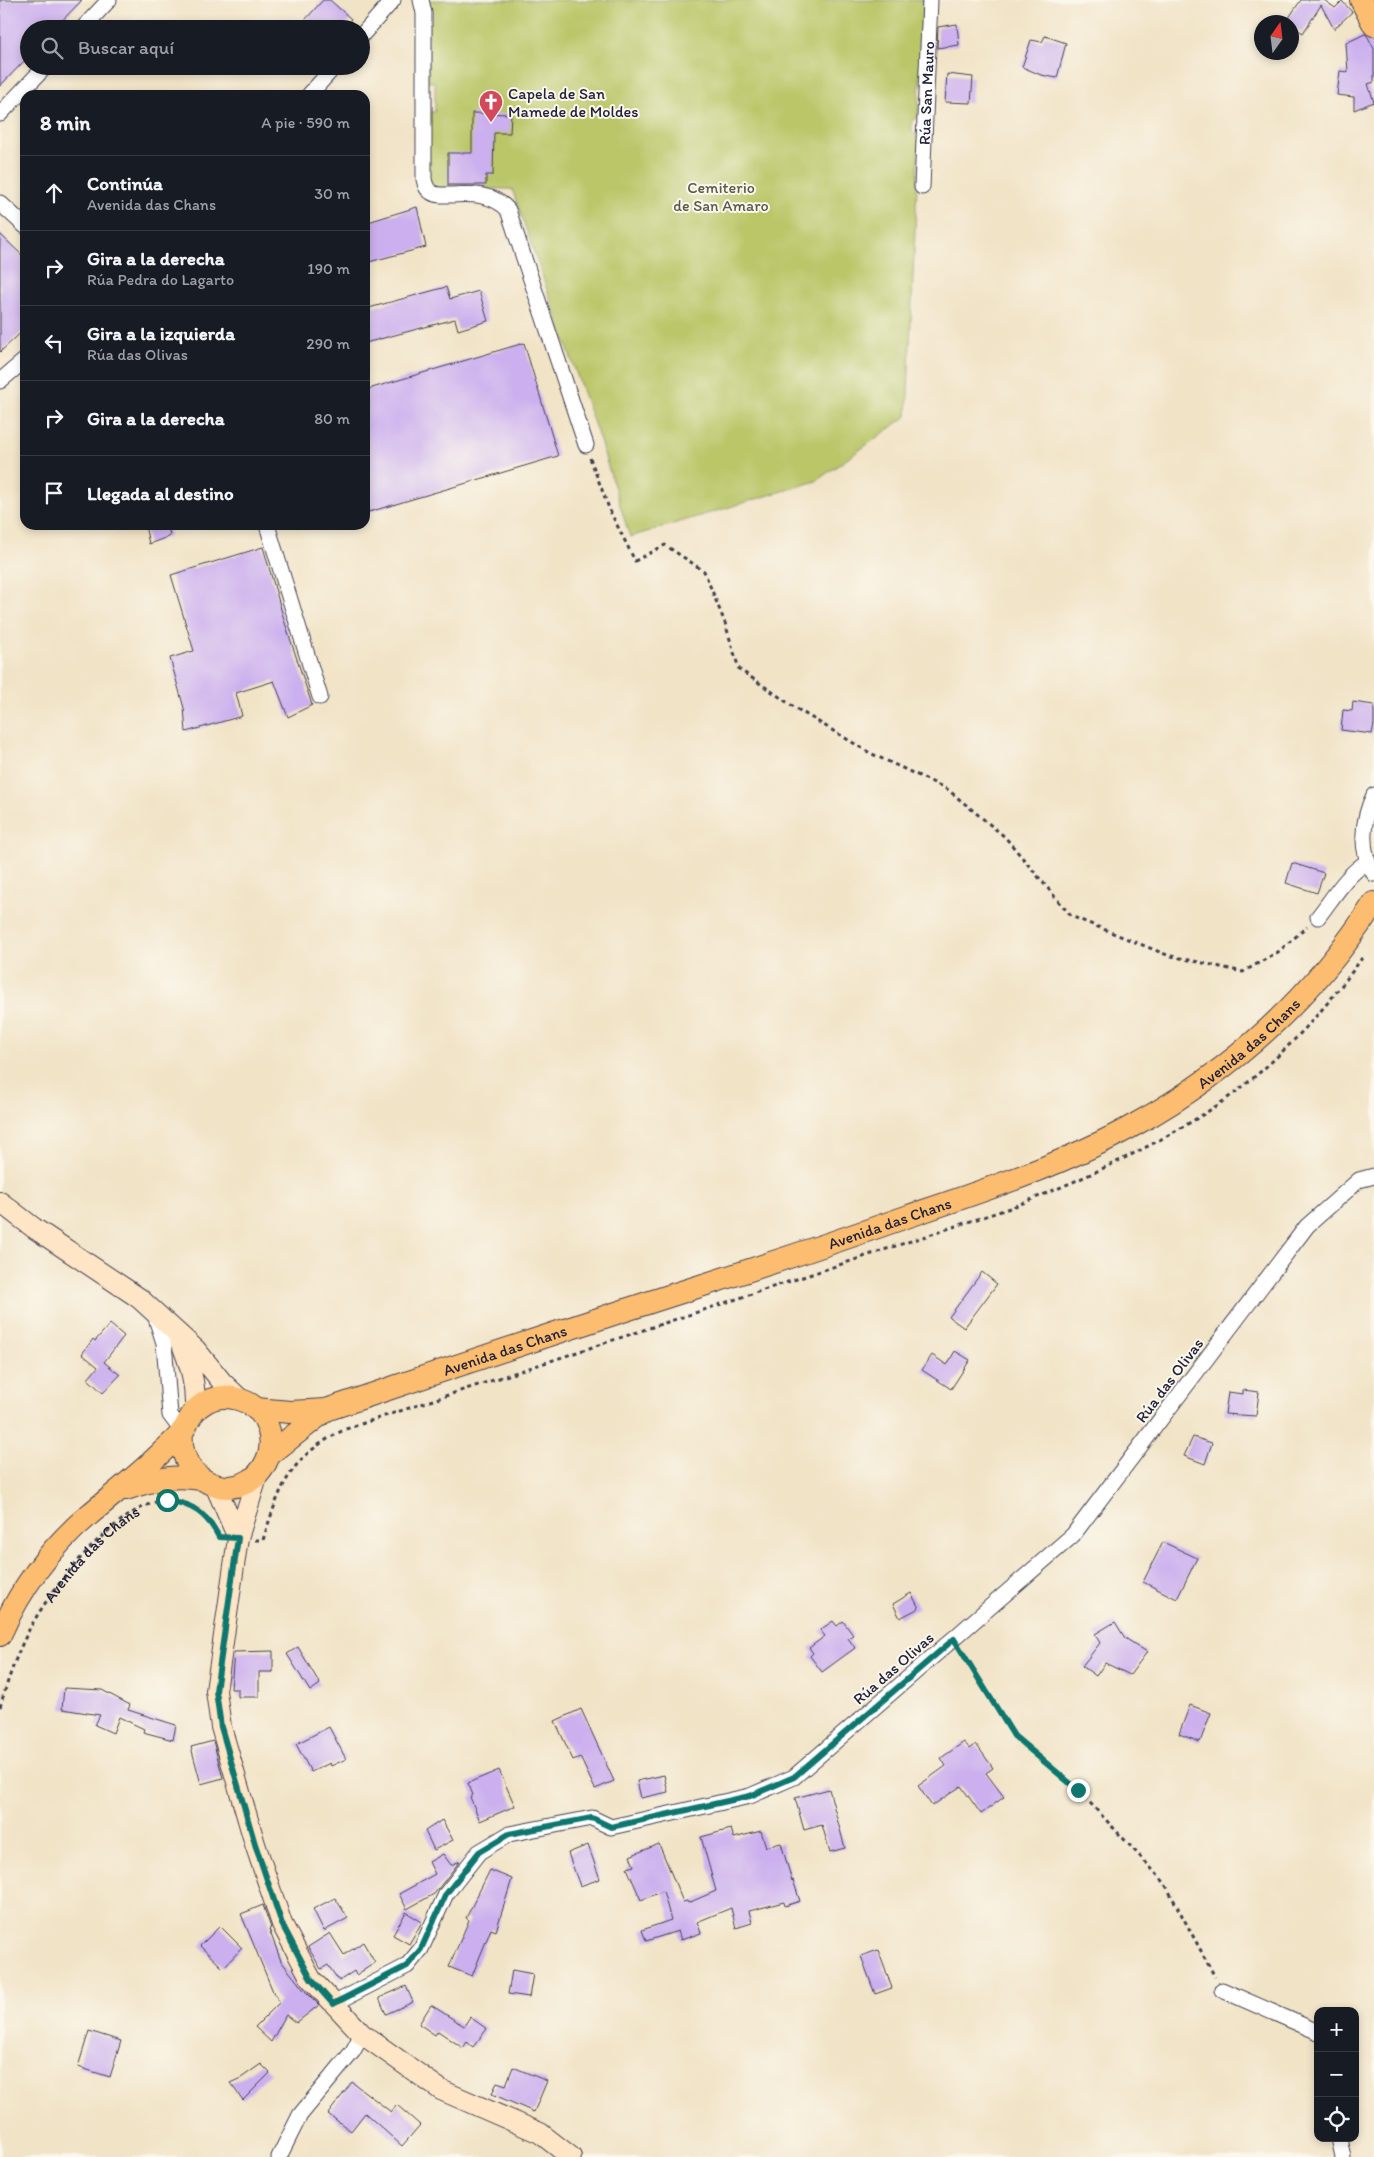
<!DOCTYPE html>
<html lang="es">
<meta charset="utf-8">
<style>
:root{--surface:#171b24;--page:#20242c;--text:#f1f3f6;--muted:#9ea1a6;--line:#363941}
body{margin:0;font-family:Itim,sans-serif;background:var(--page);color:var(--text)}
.controls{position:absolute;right:15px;bottom:15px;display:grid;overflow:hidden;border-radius:10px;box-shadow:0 2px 8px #0003}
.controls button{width:45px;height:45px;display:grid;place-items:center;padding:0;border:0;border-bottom:1px solid var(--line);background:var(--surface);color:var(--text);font:25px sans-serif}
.compass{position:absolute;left:1254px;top:15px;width:45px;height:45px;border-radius:50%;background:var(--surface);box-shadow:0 2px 8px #0003;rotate:14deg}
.stop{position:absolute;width:15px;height:15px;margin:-11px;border:4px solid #0f766e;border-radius:50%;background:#fff}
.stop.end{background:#0f766e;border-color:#fff;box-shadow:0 1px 5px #0008}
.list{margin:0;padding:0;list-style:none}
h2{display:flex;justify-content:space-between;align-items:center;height:65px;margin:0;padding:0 20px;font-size:21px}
h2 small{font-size:16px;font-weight:400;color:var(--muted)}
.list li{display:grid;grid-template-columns:32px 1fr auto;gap:15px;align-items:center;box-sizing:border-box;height:75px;padding:0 20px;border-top:1px solid var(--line)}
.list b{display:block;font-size:19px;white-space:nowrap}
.list p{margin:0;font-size:16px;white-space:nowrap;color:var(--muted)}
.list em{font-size:16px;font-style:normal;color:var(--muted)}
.icon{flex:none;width:28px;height:28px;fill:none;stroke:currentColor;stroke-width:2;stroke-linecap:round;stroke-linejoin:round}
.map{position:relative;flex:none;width:1374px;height:2157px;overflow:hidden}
.search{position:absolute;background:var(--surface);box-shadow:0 2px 8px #0003;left:20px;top:20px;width:350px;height:55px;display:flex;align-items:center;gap:12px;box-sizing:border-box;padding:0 18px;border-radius:28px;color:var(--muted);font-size:19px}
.panel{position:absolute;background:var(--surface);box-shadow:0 2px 8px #0003;left:20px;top:90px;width:350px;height:440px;border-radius:15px}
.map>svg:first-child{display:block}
.green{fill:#bac668;stroke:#6e7452}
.building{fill:#cbafee}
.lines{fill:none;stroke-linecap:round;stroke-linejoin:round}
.street-casing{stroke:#413f50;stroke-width:17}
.secondary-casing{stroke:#413f50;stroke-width:22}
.primary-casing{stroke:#413f50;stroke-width:24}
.path{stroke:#413f50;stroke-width:3;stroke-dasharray:4 4;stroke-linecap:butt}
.street{stroke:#fff;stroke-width:15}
.secondary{stroke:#fee5c5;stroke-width:20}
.primary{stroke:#fcbd6f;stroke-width:22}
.route{stroke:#0f766e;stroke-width:6}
.labels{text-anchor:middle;stroke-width:4;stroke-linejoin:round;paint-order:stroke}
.poi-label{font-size:16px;fill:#22223b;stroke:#fbf7ec;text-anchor:start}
.street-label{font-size:16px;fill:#22223b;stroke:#fbf7ec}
.park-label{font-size:16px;fill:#575b4b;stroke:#fbf7ec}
</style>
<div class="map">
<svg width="1374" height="2157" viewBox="0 0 1374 2157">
<rect width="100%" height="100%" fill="#fbf7ec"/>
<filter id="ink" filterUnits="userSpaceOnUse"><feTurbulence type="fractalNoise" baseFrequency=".02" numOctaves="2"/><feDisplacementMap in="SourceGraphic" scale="10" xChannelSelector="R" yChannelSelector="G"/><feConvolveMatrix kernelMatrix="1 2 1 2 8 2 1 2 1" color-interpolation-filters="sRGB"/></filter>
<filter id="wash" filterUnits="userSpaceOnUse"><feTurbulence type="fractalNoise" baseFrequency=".0096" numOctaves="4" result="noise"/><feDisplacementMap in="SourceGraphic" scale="20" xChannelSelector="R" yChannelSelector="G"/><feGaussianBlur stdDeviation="1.12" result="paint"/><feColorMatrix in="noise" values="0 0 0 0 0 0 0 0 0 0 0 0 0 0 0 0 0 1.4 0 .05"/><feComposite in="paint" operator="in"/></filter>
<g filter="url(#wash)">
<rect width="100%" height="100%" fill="#f1e3c6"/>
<!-- green -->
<path class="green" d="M428,0h496l-6,117 -6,4v10l7,7 -12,278 -91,65 -186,56 -30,-96 -88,-252 -76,-1 -9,-9v-67h8v-30h-7z"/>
<g id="blocks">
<!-- building -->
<path class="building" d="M0,0h82l-28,29h-25v27l-29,30z
M323,0h7l21,19 -8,10h-29l-9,-9z
M1301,0h23l11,8 7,-7 10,11 -18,17 -13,-24 -18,28 -11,-7v-4h-6z
M957,24l2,21 -22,3 1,-21z
M1365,34l3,3 6,12v33l-6,2 6,18 -20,8v-13l-17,-2 3,-24 8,1 -2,-29z
M1045,36l21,7 -9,35 -16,-3 -19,-8 9,-27 11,2z
M947,74l26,3 -2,26 -26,-1z
M472,113l39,1 -1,19h-16l-1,42h-7v10h-38v-32h24z
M417,207l9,40 -61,16v-40z
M0,234l25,24v71l-25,23z
M446,287l4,12 29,-8 9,30 -30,9 -3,-11 -90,24v-34z
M524,343l34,113 -189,56 -4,-11v-111z
M145,525h23l2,11 -21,8z
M263,547l22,76 27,82 -24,12 -14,-36 -38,12 6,23 -56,16 -2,-24 -14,-50 24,-7 -23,-76z
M1353,702l21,3v19l-2,10 -31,-4 2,-20 9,1z
M1292,863l32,10 -7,20 -31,-10z
M982,1272l15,12 -33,44 -15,-11z
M110,1324l14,12 -20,26 16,13 -17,18 -15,-14 10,-12 -16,-13 11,-15 2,2z
M955,1351l15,9 -19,29 -29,-19 10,-15 15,10z
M1243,1390l16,2 -3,24 -31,-2 3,-22 15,2z
M1193,1437l19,6 -7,21 -21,-8z
M1163,1542l34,16 -20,41 -34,-17z
M911,1593l8,15 -19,10 -7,-14z
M833,1621l4,5 6,-5 10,14 -5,3 7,10 -33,24 -12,-16 3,-3 -4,-5 16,-12 -5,-6z
M1115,1622l10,16 22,14 -17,23 -25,-12 -9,13 -14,-10 18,-23 -5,-9z
M298,1647l22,37 -10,7 -23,-37z
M273,1651v21h-14v25h-21v-8h-7l3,-37z
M64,1688l38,2 28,15 -2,5 48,15 -3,15 -30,-8 1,-3 -25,-12 -6,16 -18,-8 5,-10 -38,-6z
M1190,1705l21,8 -11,29 -21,-8z
M581,1709l33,72 -19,8 -15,-32 -7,3 -18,-39z
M329,1727l17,32 -15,7 -1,-3 -19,9 -15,-28z
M213,1741l10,37 -22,6 -10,-37z
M964,1742l6,7 6,-5 17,24 -7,5 18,24 -23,17 -20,-28 -29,20 -14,-20 28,-20 -5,-8z
M499,1770l16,36 -35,15 -10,-24 3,-2 -5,-12z
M664,1775l4,17 -27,6 -4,-17z
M829,1789l16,59 -15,4 -8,-27 -18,5 -9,-32z
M442,1820l11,20 -19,10 -9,-19z
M731,1829l3,9 27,-7 5,16 15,-4 11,38 1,-1 7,21 -15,5 -1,-4 -35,9 3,12 -16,5 -5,-20 -34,14 4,11 -20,7 -3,-9 -32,10 -4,-11 29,-10 -8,-29 -22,9 -14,-32 7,-2 -4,-10 29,-12 24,58 4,-1 1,2 28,-12 -15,-54z
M588,1845l12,34 -20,7 -12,-33z
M443,1854l8,11 9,-4 -26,33 -27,15 -8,-15 36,-20 -6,-12z
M490,1870l22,9 -16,52 -5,-2 -19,47 -23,-9 20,-47 -3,-2z
M335,1898l13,20 -24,13 -11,-22z
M263,1905l8,23 -2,1 12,32 22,28 16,16 -23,18 -10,-8 -15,27 -16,-15 25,-25 -6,-8 -33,-80z
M406,1912l16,10 -13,22 -16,-9z
M220,1926l22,22 -19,20 -23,-22z
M330,1933l14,22 19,-13 12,21 -19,12 -2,-4 -15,10 -11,-16 -7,4 -13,-22z
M878,1950l14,38 -17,6 -14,-38z
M512,1970l21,4 -4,23 -21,-3z
M406,1986l7,16 -27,12 -7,-16z
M431,2005l33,21 6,-9 17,12 -14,18 -6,-5 -4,6 -25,-17 -3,4 -16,-11z
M89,2031l32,10 -11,36 -32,-10z
M261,2064l9,9 -27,27 -13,-17 11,-5z
M513,2067l34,14 -13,31 -42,-18 5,-12 9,3z
M352,2082l39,30 6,-7 23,20 -18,21 -37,-33 -14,18 -23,-17z"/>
</g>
</g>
<g filter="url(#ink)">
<use href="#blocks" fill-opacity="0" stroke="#413f50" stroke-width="1"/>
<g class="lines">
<defs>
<g id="street">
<path d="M421,0l3,13v166c1,5 2,10 7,13 5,4 13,3 19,3 20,-1 44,-2 58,15l78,235"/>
<path d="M82,29l27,-29"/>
<path d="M361,36l32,-36"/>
<path d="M309,95l26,-29"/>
<path d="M0,114l46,-48"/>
<path id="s2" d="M922,187l8,-187"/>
<path d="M0,203l25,23"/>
<path d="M0,381l25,-21"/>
<path d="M267,525l53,172"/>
<path d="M1374,795c-12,25 -15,55 0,79"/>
<path d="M1318,917c15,-19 28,-42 49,-55"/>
<path d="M154,1312l10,31 6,72 12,16"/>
<path d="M1222,1990l96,42"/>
<path d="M333,2004l74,-38 14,-17 25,-55 33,-42 30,-18 83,-16 19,9 139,-31 44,-19 279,-242 234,-309 52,-46 15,-4"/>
<path d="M1339,2138l4,19"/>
<path d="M279,2157l21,-42 53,-64 9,-17"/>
</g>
<path id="secondary" d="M0,1202l34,26 105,70 57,52 26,32 19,18
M180,1340c10,23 16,44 15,70
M258,1474l-20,64 -22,153 5,36 34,117 27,80 29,55 51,55 79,56 99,43 31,24
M215,1485l23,53"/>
<g id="primary">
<path d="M1361,0l13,25"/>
<path id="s3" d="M256,1409l34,3 36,-2c122,-41 245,-83 368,-122 72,-23 144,-47 215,-72 77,-26 156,-52 227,-92 96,-53 178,-128 238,-221"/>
<path d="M269,1455l57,-45"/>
<path d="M126,1489c27,-9 47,-15 74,-10"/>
<path d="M0,1635c20,-46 51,-88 90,-121 25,-21 51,-41 74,-64 6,-6 14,-12 19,-19 7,-12 9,-21 23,-29 20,-11 49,-2 59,18 6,13 8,27 2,40 -20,47 -91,29 -85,-29"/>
</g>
</defs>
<!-- street casing -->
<use href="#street" class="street-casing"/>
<!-- secondary casing -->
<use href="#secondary" class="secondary-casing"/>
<!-- primary casing -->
<use href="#primary" class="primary-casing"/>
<!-- path -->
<g class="path">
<path d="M590,458l20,53 25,50 30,-16 39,26 21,52 14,46 58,40 73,44 77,36 58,48 66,79 96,39 76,17 35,-20 29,-25"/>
<path d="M255,1540h8c18,-56 27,-84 83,-111l667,-222c67,-27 133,-56 194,-95 60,-38 117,-99 157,-157"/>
<path d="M962,1652l52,84 64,54 86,92 51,95"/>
<path id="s1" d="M0,1707c7,-24 15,-49 26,-71 20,-43 91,-133 141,-136 16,-1 32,10 43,21"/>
</g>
<!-- street -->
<use href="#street" class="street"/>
<!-- secondary -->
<use href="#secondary" class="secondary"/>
<!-- primary -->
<use href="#primary" class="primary"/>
</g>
</g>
<g class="lines" filter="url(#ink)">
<!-- route -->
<path class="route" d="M167,1500c26,4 40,14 52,37l19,1 -22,153 5,36 34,117 27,80 29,55 22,25 74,-38 14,-17 25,-55 33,-42 30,-18 83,-16 19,9 139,-31 44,-19 160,-138 60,97 64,54"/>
</g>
<!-- icons -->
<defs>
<symbol id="church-pin" viewBox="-11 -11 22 30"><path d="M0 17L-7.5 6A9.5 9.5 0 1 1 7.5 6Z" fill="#d1495b" stroke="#fbf7ec"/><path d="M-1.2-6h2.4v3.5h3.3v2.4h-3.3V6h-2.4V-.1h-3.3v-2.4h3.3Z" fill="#fff"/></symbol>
</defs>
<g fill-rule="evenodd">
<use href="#church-pin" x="477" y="88" width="28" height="38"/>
</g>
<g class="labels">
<!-- poi labels -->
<g class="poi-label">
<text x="508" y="99">Capela de San<tspan x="508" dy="18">Mamede de Moldes</tspan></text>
</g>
<!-- street labels -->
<g class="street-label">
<text dy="6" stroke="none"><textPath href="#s2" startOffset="94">Rúa San Mauro</textPath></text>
<text dy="6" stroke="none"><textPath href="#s3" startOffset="1069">Avenida das Chans</textPath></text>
<text dy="6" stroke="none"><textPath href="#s3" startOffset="664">Avenida das Chans</textPath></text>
<text dy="6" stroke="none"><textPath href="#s3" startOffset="259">Avenida das Chans</textPath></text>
<text transform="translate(1169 1380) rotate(-53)" y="6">Rúa das Olivas</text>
<text dy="6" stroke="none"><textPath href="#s1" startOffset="182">Avenida das Chans</textPath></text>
<text transform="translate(893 1668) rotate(-41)" y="6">Rúa das Olivas</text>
</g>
<!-- park labels -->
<g class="park-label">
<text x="721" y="193">Cemiterio<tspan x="721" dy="18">de San Amaro</tspan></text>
</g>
</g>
</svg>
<div class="controls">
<button>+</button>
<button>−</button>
<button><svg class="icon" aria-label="locate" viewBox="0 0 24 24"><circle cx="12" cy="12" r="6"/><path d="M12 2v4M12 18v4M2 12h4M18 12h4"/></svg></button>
</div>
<svg class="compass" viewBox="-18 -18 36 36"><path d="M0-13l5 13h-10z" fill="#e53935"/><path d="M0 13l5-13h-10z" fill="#9ea1a6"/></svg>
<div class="stop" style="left:167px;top:1500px"></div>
<div class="stop end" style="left:1078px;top:1790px"></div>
<div class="search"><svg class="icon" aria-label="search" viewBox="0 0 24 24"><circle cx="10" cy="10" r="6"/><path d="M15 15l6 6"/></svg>Buscar aquí</div>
<section class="panel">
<h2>8 min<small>A pie · 590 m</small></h2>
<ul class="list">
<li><svg class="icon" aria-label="ahead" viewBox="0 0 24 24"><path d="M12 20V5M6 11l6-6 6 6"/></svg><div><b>Continúa</b><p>Avenida das Chans</p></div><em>30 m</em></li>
<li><svg class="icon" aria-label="right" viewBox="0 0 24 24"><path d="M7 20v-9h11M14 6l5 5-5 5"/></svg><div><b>Gira a la derecha</b><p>Rúa Pedra do Lagarto</p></div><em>190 m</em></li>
<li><svg class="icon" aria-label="left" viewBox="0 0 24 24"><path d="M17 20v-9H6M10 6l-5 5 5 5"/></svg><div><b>Gira a la izquierda</b><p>Rúa das Olivas</p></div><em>290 m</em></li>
<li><svg class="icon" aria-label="right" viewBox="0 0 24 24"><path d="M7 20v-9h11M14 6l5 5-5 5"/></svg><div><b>Gira a la derecha</b></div><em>80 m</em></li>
<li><svg class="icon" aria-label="arrive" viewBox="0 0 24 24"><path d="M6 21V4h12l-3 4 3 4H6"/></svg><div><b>Llegada al destino</b></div></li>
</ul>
</section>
</div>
